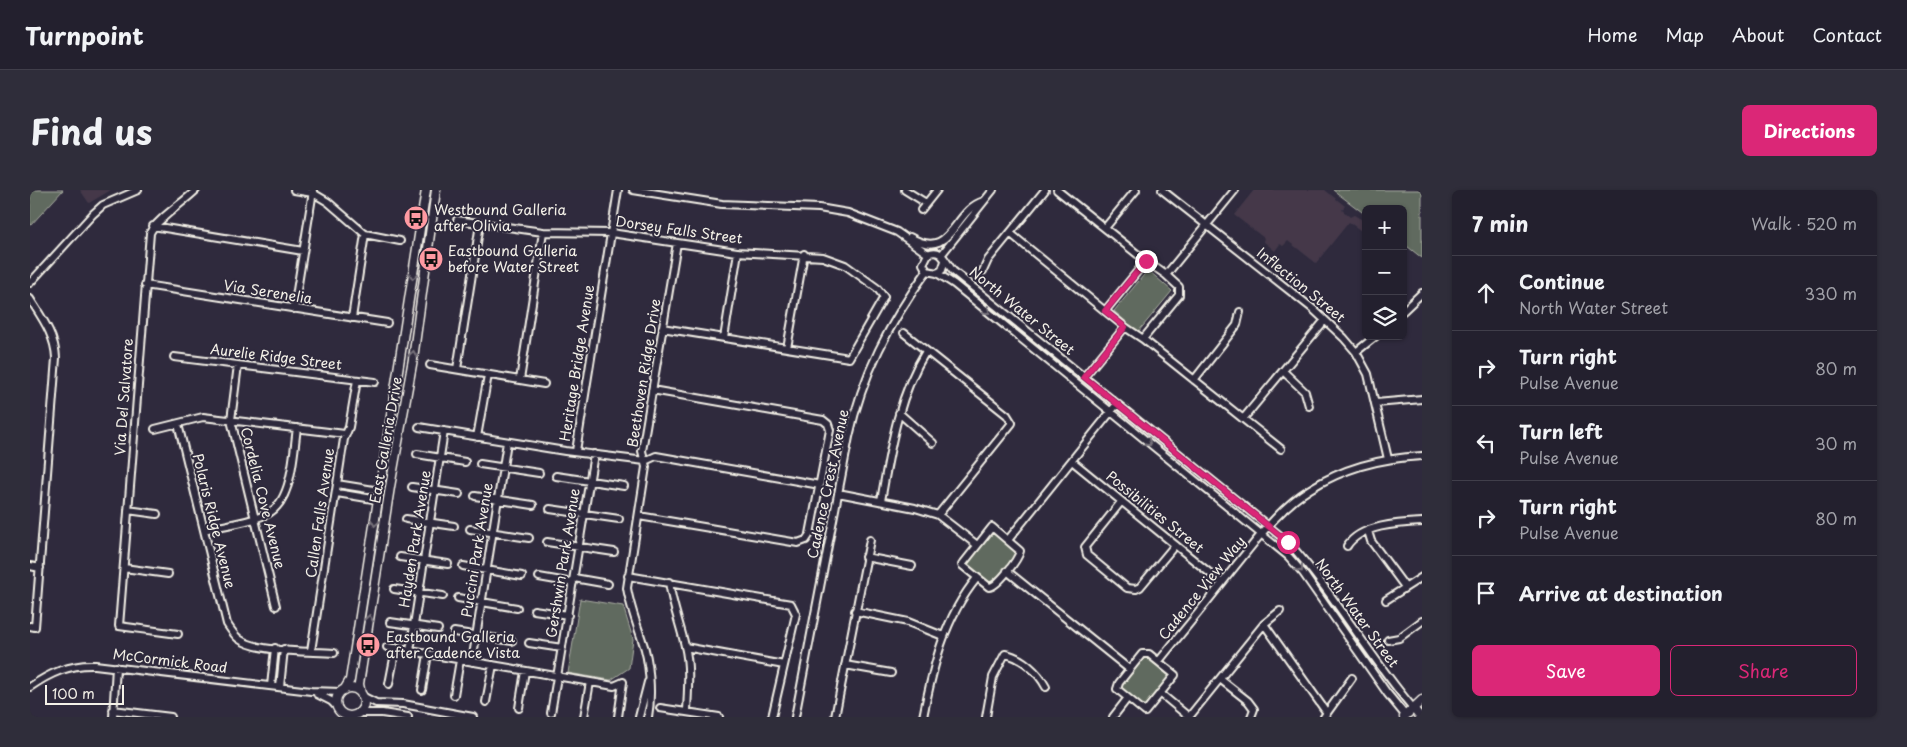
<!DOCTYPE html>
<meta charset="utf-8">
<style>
:root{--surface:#23202e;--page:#2f2d3a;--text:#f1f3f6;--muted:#a3a3aa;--line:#403e4a;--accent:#db2777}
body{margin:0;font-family:"Playpen Sans",sans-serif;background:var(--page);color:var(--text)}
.controls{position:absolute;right:15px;top:15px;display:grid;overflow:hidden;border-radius:8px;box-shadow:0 1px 4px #0004}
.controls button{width:45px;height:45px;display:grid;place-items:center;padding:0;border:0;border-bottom:1px solid var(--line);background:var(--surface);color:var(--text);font:25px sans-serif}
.scale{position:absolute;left:15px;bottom:12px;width:79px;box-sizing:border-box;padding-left:5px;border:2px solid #f4f1e8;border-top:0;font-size:14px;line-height:18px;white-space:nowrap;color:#f4f1e8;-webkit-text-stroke:4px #2f2a3d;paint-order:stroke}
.stop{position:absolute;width:15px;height:15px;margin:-11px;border:4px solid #db2777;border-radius:50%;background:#fff}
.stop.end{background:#db2777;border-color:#fff;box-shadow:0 1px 5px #0008}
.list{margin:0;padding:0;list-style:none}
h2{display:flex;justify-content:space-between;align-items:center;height:65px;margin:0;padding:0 20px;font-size:21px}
h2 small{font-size:16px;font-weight:400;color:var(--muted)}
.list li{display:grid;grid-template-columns:32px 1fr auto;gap:15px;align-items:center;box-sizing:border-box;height:75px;padding:0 20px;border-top:1px solid var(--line)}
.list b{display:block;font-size:19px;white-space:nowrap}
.list p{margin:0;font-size:16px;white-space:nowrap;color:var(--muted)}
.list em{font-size:16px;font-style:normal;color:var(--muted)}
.actions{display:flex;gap:10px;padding:15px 20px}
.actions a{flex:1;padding:11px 0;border:1px solid var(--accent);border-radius:8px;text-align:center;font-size:18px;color:var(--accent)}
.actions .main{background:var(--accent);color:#fff}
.icon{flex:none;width:28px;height:28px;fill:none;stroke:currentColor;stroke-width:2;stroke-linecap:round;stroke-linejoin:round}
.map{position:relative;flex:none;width:1392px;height:527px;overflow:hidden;border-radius:8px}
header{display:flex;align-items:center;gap:30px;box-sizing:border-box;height:70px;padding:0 25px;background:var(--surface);border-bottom:1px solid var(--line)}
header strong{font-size:24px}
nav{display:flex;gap:28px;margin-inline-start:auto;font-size:18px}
.intro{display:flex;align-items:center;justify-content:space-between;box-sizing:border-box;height:120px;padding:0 30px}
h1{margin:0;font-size:35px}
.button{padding:12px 22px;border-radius:8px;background:var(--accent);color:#fff;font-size:18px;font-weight:700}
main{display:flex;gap:30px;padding:0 30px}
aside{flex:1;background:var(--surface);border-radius:8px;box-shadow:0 1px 4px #0004}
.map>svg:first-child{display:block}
.built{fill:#44394a}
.green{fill:#616a5e;stroke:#aaaea3}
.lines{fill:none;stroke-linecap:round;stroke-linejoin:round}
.minor-casing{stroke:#f4f1e8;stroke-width:10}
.major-casing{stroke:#f4f1e8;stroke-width:11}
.minor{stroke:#2f2a3d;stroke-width:6}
.major{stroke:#2f2a3d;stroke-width:8}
.oneway{stroke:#747079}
.route{stroke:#db2777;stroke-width:6}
.labels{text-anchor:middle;stroke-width:4;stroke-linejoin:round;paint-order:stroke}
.poi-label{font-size:14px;fill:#f4f1e8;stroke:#2f2a3d;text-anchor:start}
.street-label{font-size:14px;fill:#f4f1e8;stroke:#2f2a3d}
</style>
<header>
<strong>Turnpoint</strong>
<nav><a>Home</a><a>Map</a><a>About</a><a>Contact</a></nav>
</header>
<div class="intro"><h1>Find us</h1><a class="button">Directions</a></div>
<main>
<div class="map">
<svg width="1392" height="527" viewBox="0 0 1392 527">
<rect width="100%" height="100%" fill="#2f2a3d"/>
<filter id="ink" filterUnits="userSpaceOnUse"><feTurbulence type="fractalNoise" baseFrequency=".02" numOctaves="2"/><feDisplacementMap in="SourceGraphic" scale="10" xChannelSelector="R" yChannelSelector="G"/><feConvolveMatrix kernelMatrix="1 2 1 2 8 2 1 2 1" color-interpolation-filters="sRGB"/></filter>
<g filter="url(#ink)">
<!-- built -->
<path class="built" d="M50,0h31l-22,13z
M1224,0h71l20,16 -3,4 8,7 4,-2 12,7v9l-2,2 -15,-11 -33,41 -28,-22 -5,5 -3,-2 -5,7 -12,-10 1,-3 -30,-23z"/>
<!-- green -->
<path class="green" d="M0,0h33l-33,36z
M1303,0h89v68l-19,-15v-34h-37v6z
M1118,80l24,21 -34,41 -24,-21z
M964,342l22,19 1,4 -25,29h-4l-21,-17 -1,-4 23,-30z
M550,409l43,7 10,33 -4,29 -18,12 -43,-7z
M1115,467l6,2 18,17 -21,27 -5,3 -22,-19z"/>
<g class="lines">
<defs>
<path id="minor" d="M264,0l19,3 15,9 37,32 35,7
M603,0l89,14 97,4 29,5 49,19 31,22
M875,0l21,13
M1027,0l89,71
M1132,0l151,119 31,29 12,14 12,22 20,85
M891,20l16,-20
M427,30l86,12 68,1 126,19 86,5 22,8 32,23 7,9 -35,61 -187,-30
M123,36l150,25
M1075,38l31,-38
M980,43l95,78
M880,47c43,25 42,-27 74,-36
M912,64l51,-64
M915,71l-3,9 -5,3 -10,-2 -4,-7 5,-10c14,-7 17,8 25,17l335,271c46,51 80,113 125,166
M953,81l5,-11 57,-70
M907,83l17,11 334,272 15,17 84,120 18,22
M0,93l63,-69 10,-9 35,-15
M115,95l242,38
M0,109c12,19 25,36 26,59l-21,269 -5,-1
M264,119l19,-118
M1373,121l19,-18
M322,128l13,-84
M1095,137l-20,-16 41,-50 20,14
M874,143l103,82 5,8 -74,92
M694,148l14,-86
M1113,149l138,110
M757,158l17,-94
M1326,162l20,-16
M144,167l201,25
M208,175l-7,55 45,186
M400,175l114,19
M427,179l23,-145
M1253,181l22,21 4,14
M1054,187l41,-50 18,12 36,-44v-8l-13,-12 69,-85
M490,190l23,-148
M1164,190l43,-55 3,-13
M1346,213l46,-4
M869,223l34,30
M1213,229l82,-99
M148,234l49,200c4,6 7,11 12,15 20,14 70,12 95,14
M389,237l146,24 80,10 11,-5 164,29
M125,239l48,-12 142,17
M447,247l11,-62
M546,261l42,-261
M387,264l48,8
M1042,271l150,122
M450,274l59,9
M526,286l68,10
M307,294l43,7
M382,297l47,7
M307,303l42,7
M808,303l77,15 23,7 39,30
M445,306l58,9
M851,311c9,-51 17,-105 45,-150
M1091,312l-36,45 2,8 40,33 9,1 4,-2 35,-42
M520,319l69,10
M98,320l29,4
M609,326l159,27 8,-3 4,-6 20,-104 -2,-6 -5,-4 -171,-30
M376,329l48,7
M962,337l28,24c-2,9 -23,36 -31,36l-27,-22z
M440,339l59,9
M174,340c20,-5 42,-7 61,-15 28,-11 28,-61 32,-87
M1338,341l3,10 34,46
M978,350l109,-136
M517,352l67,10
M1317,356c13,-21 52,-23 75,-24
M370,367l48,7
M835,367l47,9
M0,376l10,2
M433,376l59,10
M94,378l44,6
M977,381l122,98
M598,386l163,28 5,10 -24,103
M509,387l34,6
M544,388l34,6
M639,392c3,22 11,42 16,64 5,21 3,43 2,65
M364,399l49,7
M428,408l59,10
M1356,410l36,-23
M504,420l34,5
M825,421l53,11 35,14
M360,432l48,7
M1234,434l63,89
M424,442l58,9
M148,444l-59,-8 31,-393c5,-12 34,-31 46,-43
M1358,450l11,-2 23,-17
M499,453l33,5
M357,457l227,39 9,-4
M655,457l99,18
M281,461l33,-212 5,-12 8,-47
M380,461l34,-220
M1112,464h7l26,21 -30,37 -28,-23 2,-6z
M1129,471c25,-31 50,-61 74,-92 23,-28 46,-61 77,-80 35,-22 71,-31 112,-33
M442,472l35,-220
M815,475l46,8
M1190,489l28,22 6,8 -3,8
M359,494l7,-36
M241,496l4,-38
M0,497c20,-14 40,-23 65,-22l216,26 30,1
M250,497l4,-38
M392,500l6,-36
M1130,503l29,24
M287,504l14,7 7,7
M424,505l6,-35
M332,506l14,7 27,1 70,13
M456,512l7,-37
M489,518l6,-37
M630,518l59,9
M83,520l58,7
M328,523h24l26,4
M521,523l43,-259
M83,527l3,-50
M554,527l6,-35
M588,527l5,-35
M609,527l9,-35
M618,527c4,-22 2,-56 -6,-77 -6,-18 -12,-34 -15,-52l19,-121 -4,-16 35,-208
M765,527l54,-280c13,-62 41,-115 78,-166
M805,527l35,-177
M893,527c10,-50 21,-99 54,-139
M956,527l7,-40 12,-23c17,3 33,18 41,33
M1083,527l14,-18
M1159,527l75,-93 16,-13
M1294,527l28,-39"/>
<path id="major" d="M306 512a14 14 0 1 1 28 0a14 14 0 1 1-28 0Z
M314,500l6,-10 76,-490
M331,504l-2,-10 31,-197 23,-128 23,-169
M1383,518l7,9
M1374,527l18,-17"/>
</defs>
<!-- minor casing -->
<use href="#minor" class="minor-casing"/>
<!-- major casing -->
<use href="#major" class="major-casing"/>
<!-- minor -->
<use href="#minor" class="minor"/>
<!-- major -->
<use href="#major" class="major"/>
</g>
<!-- one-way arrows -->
<defs><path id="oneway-chevron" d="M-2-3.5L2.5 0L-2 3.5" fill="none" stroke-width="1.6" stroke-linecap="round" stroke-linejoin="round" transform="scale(1.25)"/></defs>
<g class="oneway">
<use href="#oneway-chevron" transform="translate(383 86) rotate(99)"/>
<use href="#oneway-chevron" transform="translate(957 121) rotate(39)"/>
<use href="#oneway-chevron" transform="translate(383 164) rotate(-81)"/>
<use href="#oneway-chevron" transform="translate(1118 253) rotate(39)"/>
<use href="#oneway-chevron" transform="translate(345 333) rotate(99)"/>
<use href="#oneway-chevron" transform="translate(1270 379) rotate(52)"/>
<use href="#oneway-chevron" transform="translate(339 428) rotate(-81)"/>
</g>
</g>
<g class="lines" filter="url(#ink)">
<!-- route -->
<path class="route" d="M1116,71l-41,50 20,16 -41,50 204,165"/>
</g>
<!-- icons -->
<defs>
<symbol id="bus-disc" viewBox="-11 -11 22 22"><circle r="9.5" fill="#ff9aa2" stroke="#2f2a3d"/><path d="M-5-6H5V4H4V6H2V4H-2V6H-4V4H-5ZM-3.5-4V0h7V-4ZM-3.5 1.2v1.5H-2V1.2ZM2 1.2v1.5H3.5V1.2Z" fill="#111"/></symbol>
</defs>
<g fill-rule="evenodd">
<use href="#bus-disc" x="372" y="14" width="28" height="28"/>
<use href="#bus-disc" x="387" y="55" width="28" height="28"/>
<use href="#bus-disc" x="324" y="441" width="28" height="28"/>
</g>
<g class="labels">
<!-- poi labels -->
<g class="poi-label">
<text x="404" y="25">Westbound Galleria<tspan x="404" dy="16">after Olivia</tspan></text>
<text x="418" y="66">Eastbound Galleria<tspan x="418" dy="16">before Water Street</tspan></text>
<text x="356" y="452">Eastbound Galleria<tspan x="356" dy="16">after Cadence Vista</tspan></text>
</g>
<!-- street labels -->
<g class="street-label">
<text transform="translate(649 40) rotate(8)" y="5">Dorsey Falls Street</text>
<text transform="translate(1271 95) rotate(39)" y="5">Inflection Street</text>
<text transform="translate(238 102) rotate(9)" y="5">Via Serenelia</text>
<text transform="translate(992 121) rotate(39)" y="5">North Water Street</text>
<text transform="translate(246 167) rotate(7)" y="5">Aurelie Ridge Street</text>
<text transform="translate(547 173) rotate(-81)" y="5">Heritage Bridge Avenue</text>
<text transform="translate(614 183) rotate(-81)" y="5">Beethoven Ridge Drive</text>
<text transform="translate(94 207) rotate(-86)" y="5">Via Del Salvatore</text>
<text transform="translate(356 250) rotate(-80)" y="5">East Galleria Drive</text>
<text transform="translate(798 294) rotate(-78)" y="5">Cadence Crest Avenue</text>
<text transform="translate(233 308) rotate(76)" y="5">Cordelia Cove Avenue</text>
<text transform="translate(1125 322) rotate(39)" y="5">Possibilities Street</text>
<text transform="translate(290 323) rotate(-82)" y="5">Callen Falls Avenue</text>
<text transform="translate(184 331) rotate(76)" y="5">Polaris Ridge Avenue</text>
<text transform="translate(385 349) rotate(-81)" y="5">Hayden Park Avenue</text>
<text transform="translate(447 360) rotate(-81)" y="5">Puccini Park Avenue</text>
<text transform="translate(533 373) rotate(-81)" y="5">Gershwin Park Avenue</text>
<text transform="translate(1172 398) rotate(-51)" y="5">Cadence View Way</text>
<text transform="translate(1327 423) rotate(54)" y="5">North Water Street</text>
<text transform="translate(140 471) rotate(7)" y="5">McCormick Road</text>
</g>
</g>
</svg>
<div class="controls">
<button>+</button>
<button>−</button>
<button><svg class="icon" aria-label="layers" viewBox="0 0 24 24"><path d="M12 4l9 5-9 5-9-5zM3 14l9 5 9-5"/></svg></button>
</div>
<div class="scale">100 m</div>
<div class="stop" style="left:1258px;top:352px"></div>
<div class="stop end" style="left:1116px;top:71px"></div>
</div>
<aside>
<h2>7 min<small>Walk · 520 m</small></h2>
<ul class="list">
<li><svg class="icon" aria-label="ahead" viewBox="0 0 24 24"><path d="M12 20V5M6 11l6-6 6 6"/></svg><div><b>Continue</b><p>North Water Street</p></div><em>330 m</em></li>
<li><svg class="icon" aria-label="right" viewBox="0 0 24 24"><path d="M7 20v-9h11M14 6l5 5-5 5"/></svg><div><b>Turn right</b><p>Pulse Avenue</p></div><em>80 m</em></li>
<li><svg class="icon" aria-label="left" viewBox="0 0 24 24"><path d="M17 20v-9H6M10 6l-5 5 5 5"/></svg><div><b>Turn left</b><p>Pulse Avenue</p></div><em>30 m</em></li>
<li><svg class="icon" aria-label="right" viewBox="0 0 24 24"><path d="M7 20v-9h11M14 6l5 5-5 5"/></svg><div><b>Turn right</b><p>Pulse Avenue</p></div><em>80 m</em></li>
<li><svg class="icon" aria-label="arrive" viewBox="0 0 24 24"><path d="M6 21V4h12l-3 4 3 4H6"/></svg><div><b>Arrive at destination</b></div></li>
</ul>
<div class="actions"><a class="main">Save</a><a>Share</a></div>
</aside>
</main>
